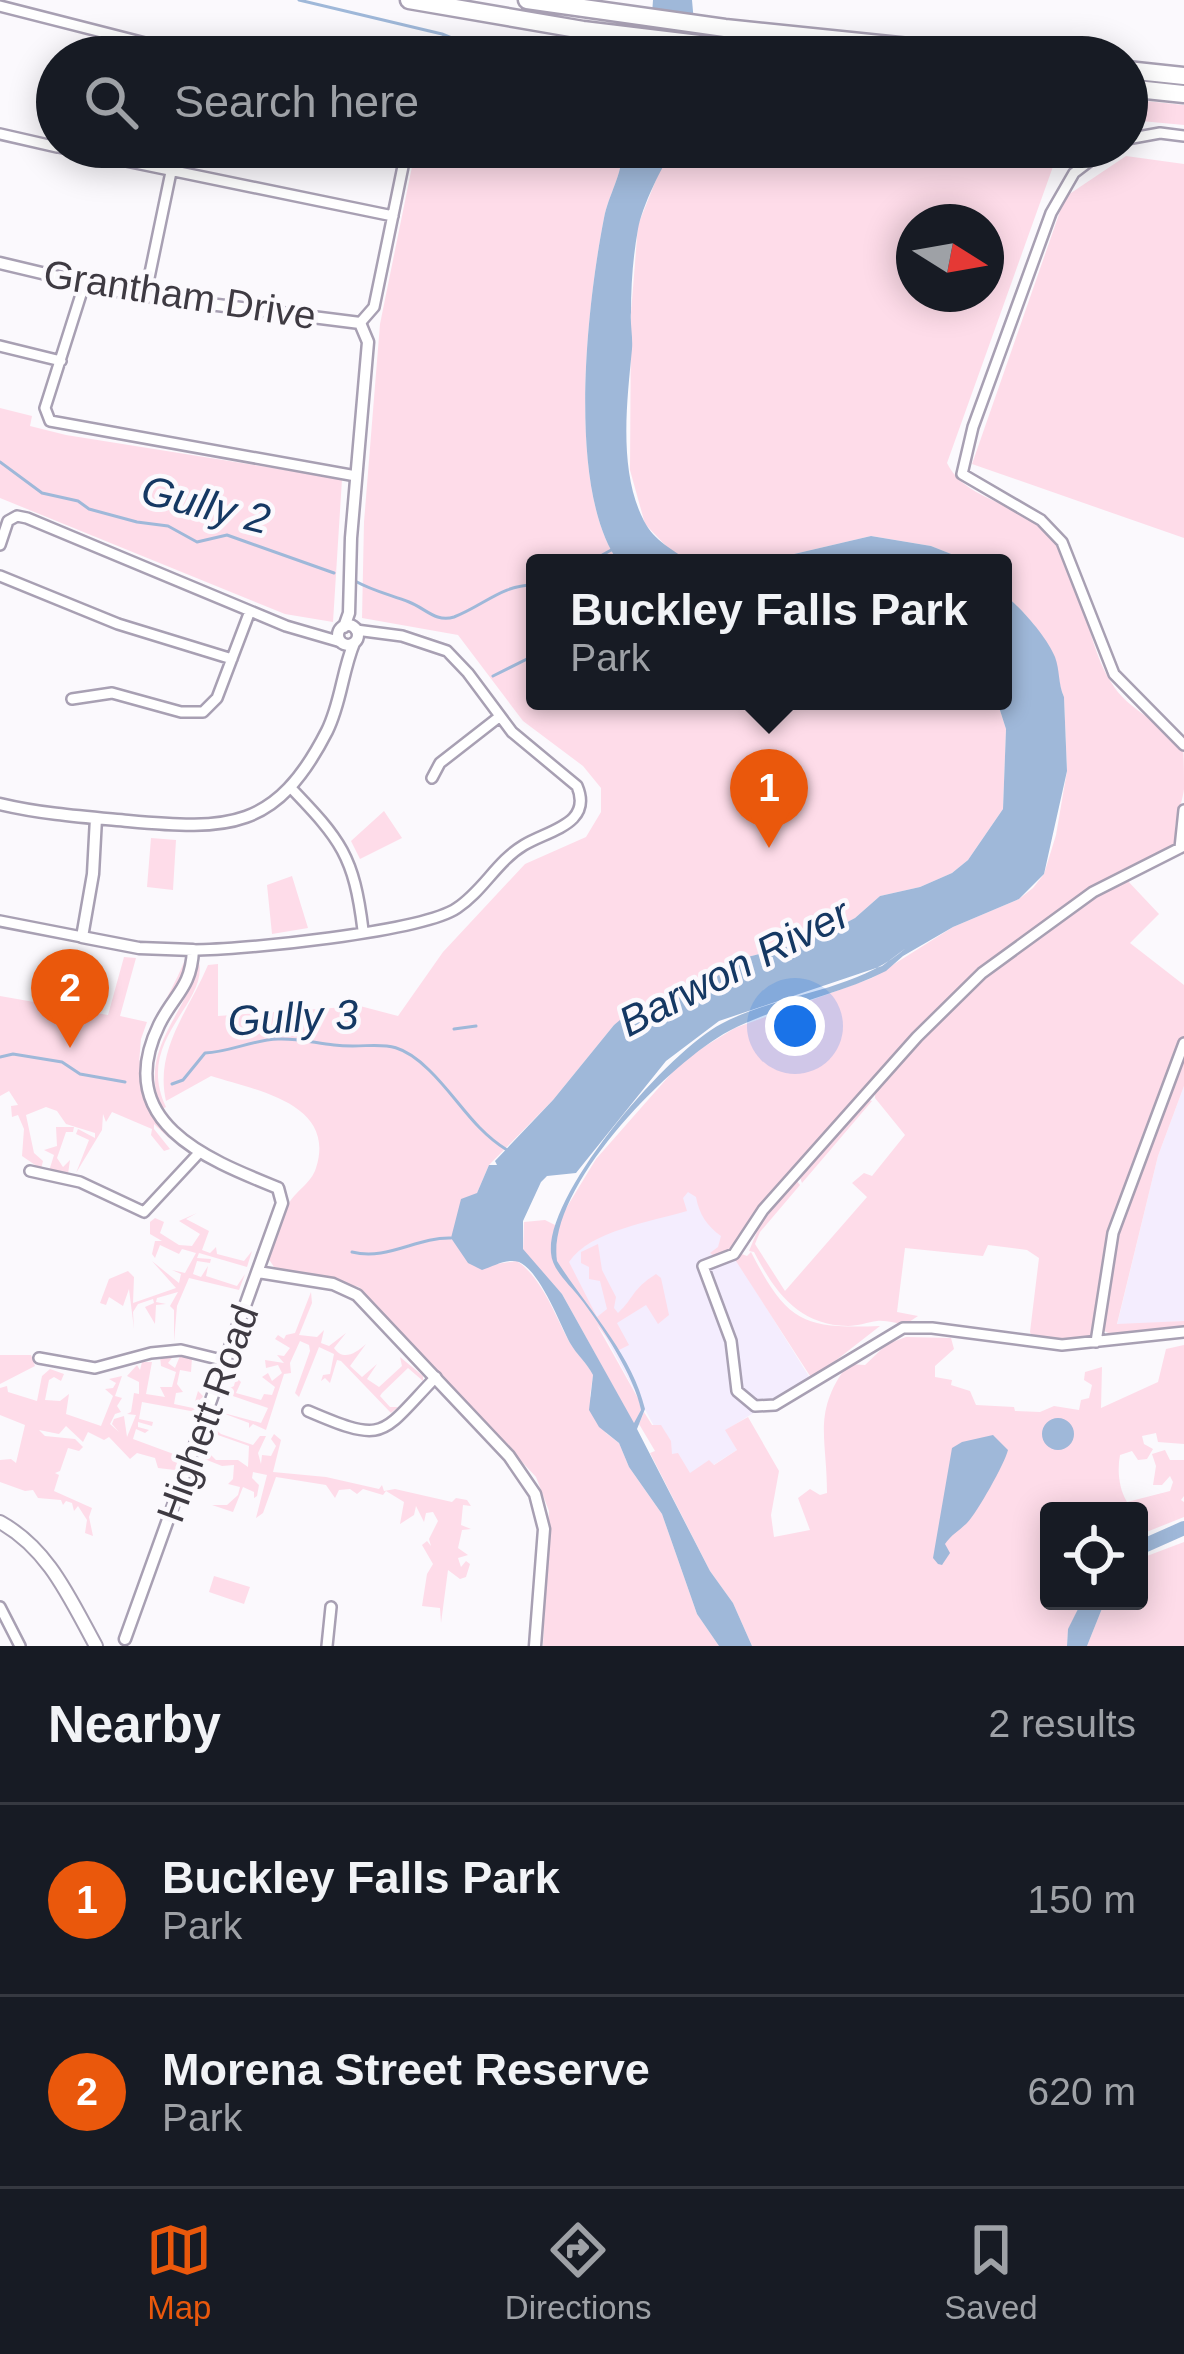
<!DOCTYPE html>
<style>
:root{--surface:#171b24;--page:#20242c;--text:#f1f3f6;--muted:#9ea1a6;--line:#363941;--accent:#ea580c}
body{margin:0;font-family:Helvetica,sans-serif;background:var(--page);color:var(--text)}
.controls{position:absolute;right:36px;bottom:36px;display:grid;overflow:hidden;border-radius:12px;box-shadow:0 6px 30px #0003}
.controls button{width:108px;height:108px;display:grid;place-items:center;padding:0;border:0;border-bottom:3px solid var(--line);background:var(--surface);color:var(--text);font:60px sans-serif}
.compass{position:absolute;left:896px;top:204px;width:108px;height:108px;border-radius:50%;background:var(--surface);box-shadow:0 6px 30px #0003;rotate:101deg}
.you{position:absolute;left:795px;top:1026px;width:42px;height:42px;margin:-30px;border:9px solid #fff;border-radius:50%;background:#1a73e8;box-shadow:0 0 0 18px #1a73e833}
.badge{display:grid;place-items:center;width:78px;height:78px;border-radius:50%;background:var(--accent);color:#fff;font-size:39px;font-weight:700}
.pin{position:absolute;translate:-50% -99px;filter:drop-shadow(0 3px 6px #0008)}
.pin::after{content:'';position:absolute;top:63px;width:42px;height:36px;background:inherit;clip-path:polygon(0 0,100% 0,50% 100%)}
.popup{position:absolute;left:526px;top:554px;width:486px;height:156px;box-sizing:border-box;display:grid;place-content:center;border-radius:12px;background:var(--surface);filter:drop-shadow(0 3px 9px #0005);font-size:39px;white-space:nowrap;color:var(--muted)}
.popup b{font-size:45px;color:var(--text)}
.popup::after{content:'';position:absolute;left:50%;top:100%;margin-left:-24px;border:24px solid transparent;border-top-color:var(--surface)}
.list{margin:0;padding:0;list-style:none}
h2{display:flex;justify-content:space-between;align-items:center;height:156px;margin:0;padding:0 48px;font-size:51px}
h2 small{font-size:39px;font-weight:400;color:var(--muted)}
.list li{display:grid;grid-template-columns:78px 1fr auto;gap:36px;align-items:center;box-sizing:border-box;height:192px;padding:0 48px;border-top:3px solid var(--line)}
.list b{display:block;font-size:45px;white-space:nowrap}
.list p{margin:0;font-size:39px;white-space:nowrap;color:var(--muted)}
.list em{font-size:39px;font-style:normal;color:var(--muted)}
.icon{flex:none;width:66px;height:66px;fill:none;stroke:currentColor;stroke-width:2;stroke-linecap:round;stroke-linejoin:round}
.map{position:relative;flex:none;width:1184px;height:1646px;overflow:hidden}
.search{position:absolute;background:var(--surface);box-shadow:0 6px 30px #0003;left:36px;right:36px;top:36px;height:132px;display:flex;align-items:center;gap:30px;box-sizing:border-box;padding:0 42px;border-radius:66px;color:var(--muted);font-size:45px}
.sheet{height:540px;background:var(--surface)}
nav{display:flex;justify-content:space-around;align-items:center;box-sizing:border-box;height:168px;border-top:3px solid var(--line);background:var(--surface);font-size:33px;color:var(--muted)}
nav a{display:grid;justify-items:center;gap:6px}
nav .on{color:var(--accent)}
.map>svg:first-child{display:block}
.built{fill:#f4edfe}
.green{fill:#fedce9;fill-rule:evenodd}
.water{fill:#9fb8d9;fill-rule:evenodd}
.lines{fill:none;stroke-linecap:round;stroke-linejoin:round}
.stream{stroke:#9fb8d9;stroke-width:3}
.river{stroke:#9fb8d9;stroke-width:14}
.minor-casing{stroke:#a8a0b3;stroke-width:14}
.tertiary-casing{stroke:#a8a0b3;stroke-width:15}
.secondary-casing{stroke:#a8a0b3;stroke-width:16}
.motorway-casing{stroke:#a8a0b3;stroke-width:21}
.minor{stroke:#fff;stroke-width:9}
.tertiary{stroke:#fff;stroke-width:10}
.secondary{stroke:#fff;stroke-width:12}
.motorway{stroke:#fff;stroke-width:16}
.labels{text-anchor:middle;stroke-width:9;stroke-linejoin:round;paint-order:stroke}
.street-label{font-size:39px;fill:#3e3a42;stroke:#fbf9fd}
.water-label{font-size:42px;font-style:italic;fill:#153863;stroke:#fbf9fd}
</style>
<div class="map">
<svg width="1184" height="1646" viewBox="0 0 1184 1646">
<rect width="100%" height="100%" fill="#fbf9fd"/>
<!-- built -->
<path class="built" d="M1184,1086v235l-67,4 41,-169z
M689,1184l126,202 -31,20 -29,6 -29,18 11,20 -52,33 -122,-224z"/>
<!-- green -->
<path class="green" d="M1127,99l57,6v20l-43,-4 -14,5z
M416,147h206c2,25 -13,46 -18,71 -17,86 -38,272 15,345h-84v138h462l9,28 -3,80 -35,51 -16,13 -32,14 -40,9 -25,22 -21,11 -40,16 -54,14 -33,26 -37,12 -56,28 -61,75 -64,65 -12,28 11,72 29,-4c26,18 38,55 53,82 7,11 17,20 23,32l-3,21 16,37 13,10 10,24 33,47 35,100 22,32h-176l6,-135 -13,-34 -177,-190 -85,-20 -6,-9c7,-17 11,-38 20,-53 7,-14 23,-21 28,-37 21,-65 -61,-78 -105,-92l-45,25c-12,-52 24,-92 42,-136l10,-1v52l142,-10 38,10 45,-64 82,-88 61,-27 15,-25v-24l-18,-22 -60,-45 -65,-86 -96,-17 2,-96 16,-198z
M676,147h384l-113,316c16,34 63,39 91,61 47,37 43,110 73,158 17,30 55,41 72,67 1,13 1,28 1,40 -3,23 -14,34 -6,58l-92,47 -95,72 85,-59 49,-29 34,36 -29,29 54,42v101l-26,70 -41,168 67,-3v10l-67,6 -13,-6 11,-97 -4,-2 -13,107h-65l-3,-7 9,-74 -12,-8 -39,-5 -5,11 -78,-8 -8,64 21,4 -12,8c-10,0 -19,-4 -29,-3 -9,1 -19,5 -29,5 -50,-1 -73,-34 -94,-74l-5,-1 15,-36 33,-34 3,4 -40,47 -5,12 30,47 82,-94 -15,-14 12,-10 8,3 33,-41 -30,-37v-7l78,-89 -37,35 -179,200 -9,18 -12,3 -6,-5 8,-6 3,-11c-14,-10 -22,-22 -25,-39l-8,-5 -5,6 4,13c-36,11 -96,19 -118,51l28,55 10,-8 -7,-28 -11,-2v-12l-8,-4v-11l17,-8 4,26 14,27 -2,11 4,5c17,-16 13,-23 38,-39l5,4 8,37 -11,9 -12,-19 -29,18 12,22 -12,6 -20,-26 42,75 2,10 -7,14 -72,-130 -39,-41 1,-31 21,-2 14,7 3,-12 34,-56 88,-100 51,-31 137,-50 81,-51 66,-28 14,-11 11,-14 12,-39 11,-64 -3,-74c-6,-13 -5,-27 -10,-39 -8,-21 -33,-51 -51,-64v-31h-29l-43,-17 -60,-10 -115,27h-65l-23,-15 -23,-24 -15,-54 1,-157 7,-88 26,-65zM914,222h72v72h-72z
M1126,156l58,8v374l-212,-74 93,-267z
M0,408l32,8 -2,10 36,9 276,44 -9,143 -48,-8 -285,-116z
M384,811l18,27 -42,21 -9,-18z
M151,838l25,2 -3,50 -26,-3z
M292,876l16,52 -36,6 -5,-49z
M124,957l12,1 -16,58 27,6 -6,17 -2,24c9,-38 31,-66 45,-101 0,21 -14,34 -24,52 -25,42 -23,92 12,127l-18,-17v5l16,20 -6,2 -13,-16 1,-6 -40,-17 -6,10 -3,-8 -1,16 -26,43 13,-33 -13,-6 2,-5 17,9v-5l-29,-9 -9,-13 -11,-4 -20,8 8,38 9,8 -2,8 -19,-13 2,-27 -6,-14 -6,2 -1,-11 7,-1 -9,-14 -9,5v-100l108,19z
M199,962c9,43 -65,77 -33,145l-4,2c-26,-58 25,-95 37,-147z
M867,1099l5,2 -70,82 -3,-8z
M56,1127h18l-1,5h-7l-9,26 6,9 7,-7 -2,14 -19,-3 5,-16 -10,-5 13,-4z
M197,1213l-11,6 23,12 -7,19 8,3 6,-6 1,7 27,7 8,-10 -5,16 -48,-14 -2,5 14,1 -1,4 -13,-2 -4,13 8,3 7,-11 -2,10 31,10 8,-12 -6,16 -50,-12 -12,28 -3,36v-32l-4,-4 8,-14 -21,6 -1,4 10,2 -10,1 -1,19 -10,-17 9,-4 -1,-4 -15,5 -5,8 1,17 -5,-40 -6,17 -14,-9 -3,8 -6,-2 9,-24 19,-8 6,6 -1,26 43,-15 -24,-27 27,22 2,-9 -9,-4 13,3 11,-20 -14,-4 -3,5 -19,-9 -5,13 -3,-4 3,-13h7l-12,-7v-12l5,-4 9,4 -4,11 19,12 13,1 8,-12 -21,-13z
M751,1252c36,70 52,77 129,74l-68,53 -78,-121 5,-5 8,3z
M311,1292l1,11 -13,32 18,2 7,-7 -3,13 8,3 17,-13 -12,15c9,13 21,6 32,-4l-16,22 12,11 15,-13 -10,15 12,8 23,-21 -2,-9 23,19v5l-15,-13 -26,25 -2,3 10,11h8l-7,6 -50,-52 -4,-1 -7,23 -5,-5 -4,3 2,-6 7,-1 4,-20 -15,-7 -20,50 -4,-4 15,-42 -1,-6 -9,-4 -10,22 1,10 -7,1 -18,56 -13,-6 -4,4v-5l-29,-11 41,11 7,-15 -38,-13 -2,-6 6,-3 2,-9 5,5 -5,11 25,7 3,-6 8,1 3,-8 -13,-10 6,-4 4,8 10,-8 -4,-8 -12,3 -1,-8 19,3 -7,-8 7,1 6,-8 -15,-9 3,-4 6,4 2,-4 9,-2z
M906,1337l45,1 3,11 -19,17v11l17,3 -1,5 19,6 6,14 38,2 1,4 25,1 14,-6 25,4 2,-10 8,-2 3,-13 -8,-5 1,-8 17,-5 -1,41 57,-26 8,-33 18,-4v99l-26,-2 -2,-9 -14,3 2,8 9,5 -6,10 -9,1 -6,-9 -12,4c-3,16 -1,34 7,47l43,-11 3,-9 -3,-6 -8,9h-9l3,-19 -4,-12 13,-4 5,10h14v36l-3,4 3,2v15l-45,18v-24h-90v90h33l-14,29 -1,16h-315l-19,-43 -23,-32 -60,-118 5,-2 -16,-27 5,-12 8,13h9l10,16 1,13 6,-1 12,20 19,-13 5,5 23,-15 -12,-20 23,-13 31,54 -8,44 3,22 36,-7 -12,-32 12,-9 10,6 7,-2c0,-57 -15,-80 21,-129l17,1 22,-21z
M175,1354l-7,9 7,5 5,-12 12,2 -1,14 -11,-2 -3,14 6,8 -7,1 -2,11 19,4 5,-17 5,5 -7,16 -54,-10 -3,17 14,3 -1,4 -14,-4v5l11,3 -4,3 -9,-4 -3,10 46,17 2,7 -6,7 -17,-2 -3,-10 -18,-5 -7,6 -21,-22 -5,3 -16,-8 -5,10 -17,-16 -7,8 -20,-4 6,6 30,3 8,8 -4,4 -11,-3 -8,23 -5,2 4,2 -5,16 38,17 -3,9 4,19 -8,-3 2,-13 -9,-14 -4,5 -2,-8 -6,-2 -3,4 -2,-5 -23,-2 -5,-8 -8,1 -25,-9v-22l11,-1 5,4 9,-38 -25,-10v-27l7,-2 1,6 29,9 5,-25 8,-7 14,5 -3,7 -7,-4 -5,3 -4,20 15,1 9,-7 -3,20 35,12 12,-30 -8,-7 8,-1 3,-5 -7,-4 13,-3 -7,20 7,2 -5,8 4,6 -6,2 -5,10 9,8 -7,-8 2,-5 10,-3 3,21 9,-22 -9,-1 4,-2 3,-19 5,1v-12l-12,-6 10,-11 3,5 2,-8h10l-6,32 19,3 -5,-10h12l4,-15 -15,-6 -1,-10z
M0,1355h31l4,11 -35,18z
M215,1429l6,5 32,11 7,-9h6l-8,17 3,11 1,-9 9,1 5,-10 -5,-7 3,-5 7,6 -8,32 53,5 53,12 3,-4 2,6 11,-2 57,13 4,-4 11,2 4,6 -8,-1 -2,20 10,4 -9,1 -4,18 10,7 -10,3 3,9 5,-6 4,3 -4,13 -6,2 -12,-9 -7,53 -1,-15 -18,-2 5,-32 6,-10 -11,-19 5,-4 4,5 -2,-7 9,-18 -5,-9 -7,1 -2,9 -8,-16 -2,9 -14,9 4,-22 -18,-11 -3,4 -20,-6 -6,5 -7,-5 -11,1 -4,8 -9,-13 -50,-8 -13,36 -7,5 11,-43 -14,-3 -1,6 7,7 -2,11 -3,2v-6l-11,-5 -10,25 -21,-7h15l11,-10 2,-8 -12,-3 5,-5 1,-14 -12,1 -20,-8 6,-18 4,1 -2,13 6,6h22l10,7 1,-21 -34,-12z
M1184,1542v104h-97l18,-45h34v-42z
M214,1576l36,11 -6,17 -35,-12z"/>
<!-- water -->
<path class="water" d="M653,0h39l5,57h-48z
M622,147h54c-14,17 -34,60 -38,82 -5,27 -7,56 -7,83 -1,12 2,25 1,37 -5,53 -14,122 12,172 10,20 30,29 47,42h-72c-53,-73 -32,-259 -15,-345 5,-25 20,-46 18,-71z
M871,536l60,10 43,17h-218z
M1003,594c17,12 44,43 52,63 5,13 3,27 9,40l3,74 -23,103 -25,25 -66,28 -50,29 -17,15c-50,25 -107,34 -157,60 -60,32 -183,157 -172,230 30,47 75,93 88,148l-8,20 73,142 23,32 19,43h-33l-22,-32 -35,-100 -33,-47 -10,-24 -20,-16 -10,-17 4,-35c-6,-12 -16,-20 -23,-32 -10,-19 -30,-72 -51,-81 -12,-4 -25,4 -37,8l-14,-7 -17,-25 10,-39 16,-6 12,-28h8l-2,-4 58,-61 61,-75 18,-15 75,-26 33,-25 54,-14 40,-16 21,-11 25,-22 40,-9 32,-14 16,-13 35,-51 3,-80 -9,-28h6zM906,948c-50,44 -127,45 -185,76 -52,27 -175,168 -170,229 1,17 19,32 29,45 21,27 55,79 61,112l-7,13 -72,-129 -39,-45v-28l18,-39 6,-6 29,-3 90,-112 53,-40 163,-55z
M1042 1434a16 16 0 1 1 32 0a16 16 0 1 1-32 0Z
M993,1435l15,15c-3,13 -31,63 -41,73 -7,7 -16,12 -22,21l5,9 -8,12 -4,-1 -5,-6 19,-110 10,-6z
M1082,1601h23l-18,45h-20l1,-17z"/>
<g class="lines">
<!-- stream -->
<path class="stream" d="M299,0l143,34 56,23
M0,462l42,31 36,8 11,8 48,13 31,4 29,16 30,-7 107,38
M588,563l25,-14
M355,581c18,10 36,14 54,21 16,6 27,21 45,15 29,-11 49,-33 81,-32
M493,676l42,-21
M454,1029l22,-3
M0,1057l13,-3 49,8 18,12 45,8
M172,1084l11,-4 22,-27c25,-1 47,-13 73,-14 19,-1 37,4 56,6 42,5 58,-12 95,25 28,27 44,59 78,80
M352,1252c35,9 65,-15 99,-14"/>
<!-- river -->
<path class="river" d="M1139,1548l45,-20"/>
<defs>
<path id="minor" d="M0,6l200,51
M0,134l57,13
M1127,139l33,-6 24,3
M58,147l335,69
M1108,147l-34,26 -23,40 -78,214 -11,47 79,46 21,22 52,132 70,71
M84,285l-39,123 5,13 306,55
M145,297l26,-125
M360,323l14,-16 33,-160
M0,346l61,15
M8,521l9,-5 10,2 259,108 55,16
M0,545l8,-24
M0,576l118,48 114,35
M72,699l40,-6 69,19h22l14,-14 33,-87
M432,778l8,-15 59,-46
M290,787c51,53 64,69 73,143
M1184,846l-91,46 -111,81 -65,64 -154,173 -29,44 -31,12 28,75 6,50 18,15 20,-1 128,-77h29l130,17 122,-13
M1180,848l4,-38
M0,921l82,16
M193,950c48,0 229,-18 264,-42 26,-17 40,-47 67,-63 25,-15 69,-21 53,-59l-65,-54 -44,-59 -21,-22 -45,-15 -46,-6
M30,1171l50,11 64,30 54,-58
M1096,1342l17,-109 71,-190
M39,1358l56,10 56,-15 30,-3 45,11
M308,1411c79,34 72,24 128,-34
M0,1607l20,39
M327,1646l4,-39"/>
<path id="tertiary" d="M0,263l130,31 230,29 8,19 -17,196 -2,75 -5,14
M338 635a10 10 0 1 1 20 0a10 10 0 1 1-20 0Z
M0,804c42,10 85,13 128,17 100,9 148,10 199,-90 14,-28 15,-59 27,-88
M96,818l-3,56 -11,63 57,11 54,2c-2,39 -19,44 -34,75 -47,97 47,134 119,163l4,15 -157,436
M258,1272l75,12 24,11 152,161 26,38 9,35 -9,117"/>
<path id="secondary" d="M0,1522c49,27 70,77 96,124"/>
<path id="motorway" d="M409,0l174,30 225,27
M527,0l198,28 281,29
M1127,70l57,6
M1127,88l57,6"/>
</defs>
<!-- minor casing -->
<use href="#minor" class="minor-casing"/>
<!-- tertiary casing -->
<use href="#tertiary" class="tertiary-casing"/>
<!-- secondary casing -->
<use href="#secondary" class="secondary-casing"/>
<!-- motorway casing -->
<use href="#motorway" class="motorway-casing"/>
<!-- minor -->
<use href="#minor" class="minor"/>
<!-- tertiary -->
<use href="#tertiary" class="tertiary"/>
<!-- secondary -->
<use href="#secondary" class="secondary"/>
<!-- motorway -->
<use href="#motorway" class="motorway"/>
</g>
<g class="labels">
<!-- street labels -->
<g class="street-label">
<text transform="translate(180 294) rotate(9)" y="14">Grantham Drive</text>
<text transform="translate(207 1413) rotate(-70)" y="14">Highett Road</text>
</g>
<!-- water labels -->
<g class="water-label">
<text transform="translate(206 504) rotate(14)" y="15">Gully 2</text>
<text transform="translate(734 967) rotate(-27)" y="15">Barwon River</text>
<text transform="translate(293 1017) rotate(-3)" y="15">Gully 3</text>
</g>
</g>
</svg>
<div class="controls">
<button><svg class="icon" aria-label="locate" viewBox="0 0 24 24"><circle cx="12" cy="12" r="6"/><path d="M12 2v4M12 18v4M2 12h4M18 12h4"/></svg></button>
</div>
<svg class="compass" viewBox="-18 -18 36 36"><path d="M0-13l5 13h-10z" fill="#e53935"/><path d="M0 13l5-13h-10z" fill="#9ea1a6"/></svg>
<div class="you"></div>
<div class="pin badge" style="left:769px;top:848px">1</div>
<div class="popup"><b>Buckley Falls Park</b>Park</div>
<div class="pin badge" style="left:70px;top:1048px">2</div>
<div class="search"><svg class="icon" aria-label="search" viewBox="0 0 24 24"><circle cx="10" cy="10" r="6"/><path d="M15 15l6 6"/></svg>Search here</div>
</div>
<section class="sheet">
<h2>Nearby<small>2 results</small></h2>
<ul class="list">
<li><span class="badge">1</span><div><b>Buckley Falls Park</b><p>Park</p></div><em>150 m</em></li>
<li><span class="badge">2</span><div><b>Morena Street Reserve</b><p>Park</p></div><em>620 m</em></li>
</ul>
</section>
<nav>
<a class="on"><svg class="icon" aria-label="map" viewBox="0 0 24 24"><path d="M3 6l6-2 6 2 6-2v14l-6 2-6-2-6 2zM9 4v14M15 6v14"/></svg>Map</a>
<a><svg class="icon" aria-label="directions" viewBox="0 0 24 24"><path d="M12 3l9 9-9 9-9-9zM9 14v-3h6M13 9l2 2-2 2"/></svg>Directions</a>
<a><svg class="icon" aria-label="saved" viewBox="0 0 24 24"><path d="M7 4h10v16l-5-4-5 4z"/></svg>Saved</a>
</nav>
